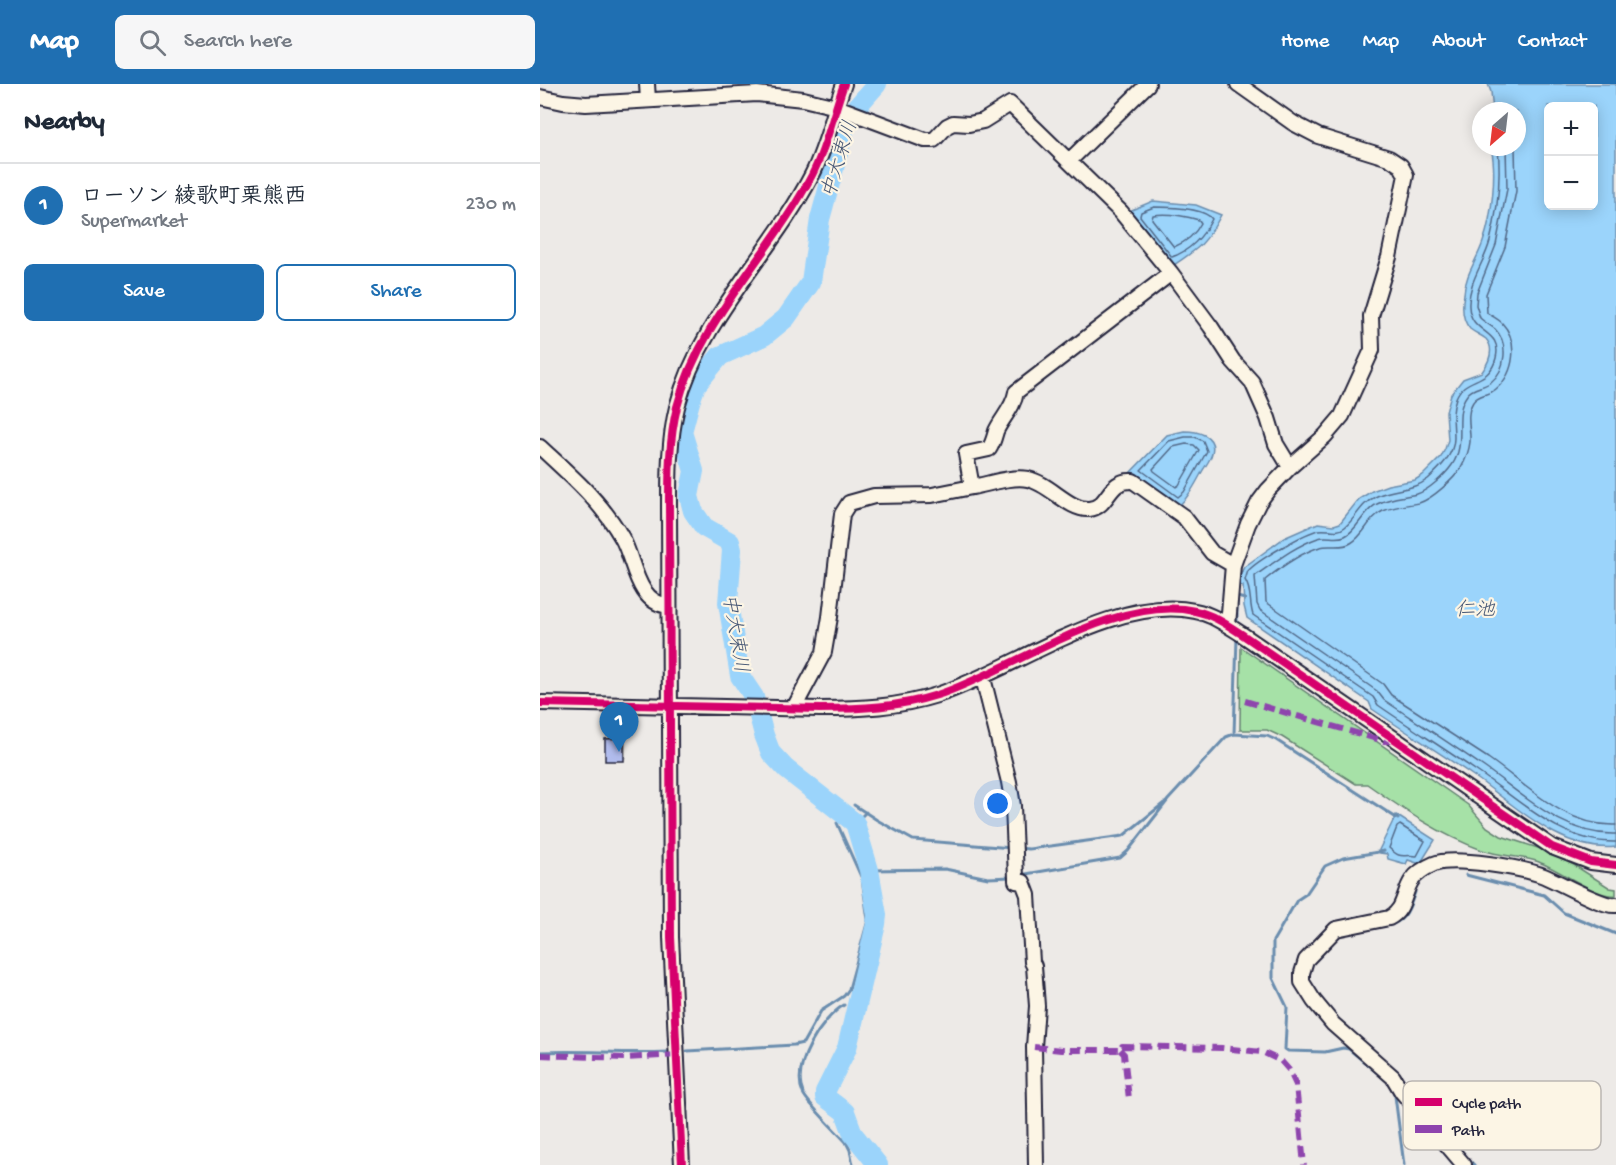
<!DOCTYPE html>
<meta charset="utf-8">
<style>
:root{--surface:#fff;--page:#f6f6f7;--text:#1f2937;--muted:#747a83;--line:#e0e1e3;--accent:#1f6fb2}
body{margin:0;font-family:"Gochi Hand","Klee One",sans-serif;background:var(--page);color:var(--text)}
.controls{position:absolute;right:18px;top:18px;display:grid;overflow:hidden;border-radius:9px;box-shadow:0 3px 15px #0003}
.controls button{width:54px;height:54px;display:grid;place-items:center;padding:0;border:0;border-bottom:2px solid var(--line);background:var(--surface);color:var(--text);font:30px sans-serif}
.compass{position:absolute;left:932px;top:18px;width:54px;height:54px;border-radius:50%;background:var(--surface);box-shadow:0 3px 15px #0003;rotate:208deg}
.you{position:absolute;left:458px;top:720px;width:21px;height:21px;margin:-15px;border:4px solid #fff;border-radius:50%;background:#1a73e8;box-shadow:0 0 0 9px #1a73e833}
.badge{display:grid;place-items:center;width:39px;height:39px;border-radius:50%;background:var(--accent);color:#fff;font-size:20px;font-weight:700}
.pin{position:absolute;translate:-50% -50px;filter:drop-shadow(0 2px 3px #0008)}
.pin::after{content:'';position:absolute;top:32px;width:21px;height:18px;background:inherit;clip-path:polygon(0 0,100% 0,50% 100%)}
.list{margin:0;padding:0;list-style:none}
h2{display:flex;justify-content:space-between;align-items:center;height:78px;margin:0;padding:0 24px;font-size:26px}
h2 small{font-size:20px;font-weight:400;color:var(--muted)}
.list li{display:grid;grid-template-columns:39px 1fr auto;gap:18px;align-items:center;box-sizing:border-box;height:84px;padding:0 24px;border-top:2px solid var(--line)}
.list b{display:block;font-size:22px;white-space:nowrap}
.list p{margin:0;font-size:20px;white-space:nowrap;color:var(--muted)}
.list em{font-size:20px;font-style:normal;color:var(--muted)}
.actions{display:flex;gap:12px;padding:18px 24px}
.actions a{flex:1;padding:14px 0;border:2px solid var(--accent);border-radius:9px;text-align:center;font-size:21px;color:var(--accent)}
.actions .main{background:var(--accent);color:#fff}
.icon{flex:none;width:33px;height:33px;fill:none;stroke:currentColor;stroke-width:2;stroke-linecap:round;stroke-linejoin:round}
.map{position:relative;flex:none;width:1076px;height:1081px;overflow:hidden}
header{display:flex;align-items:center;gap:36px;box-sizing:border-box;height:84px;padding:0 30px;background:var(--accent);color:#fff}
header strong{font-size:28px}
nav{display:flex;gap:33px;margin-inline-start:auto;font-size:21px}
.search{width:420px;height:54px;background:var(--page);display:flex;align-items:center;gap:15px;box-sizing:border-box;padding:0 21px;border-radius:9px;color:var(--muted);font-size:22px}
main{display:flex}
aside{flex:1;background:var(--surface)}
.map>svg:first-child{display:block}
.green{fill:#a6e1a7;stroke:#648271;stroke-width:1.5}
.water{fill:#9bd4fb;stroke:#6b8dae;stroke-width:1.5;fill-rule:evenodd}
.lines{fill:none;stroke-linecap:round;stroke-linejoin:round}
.shore{stroke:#526988;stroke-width:1.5}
.stream{stroke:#6b8dae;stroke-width:3}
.river{stroke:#9bd4fb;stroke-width:20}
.building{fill:#b1bced;stroke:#22223b;stroke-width:1.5;filter:url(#shadow)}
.minor-casing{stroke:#22223b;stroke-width:18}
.minor{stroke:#fcf5e5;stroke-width:14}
.quiet{stroke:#8e44ad;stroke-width:6;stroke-dasharray:12 6;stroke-linecap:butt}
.cycleway-casing{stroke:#fcf5e5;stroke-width:11}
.cycleway{stroke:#d6006c;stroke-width:8}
.labels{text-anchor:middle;stroke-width:4.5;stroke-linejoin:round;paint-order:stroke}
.water-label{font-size:20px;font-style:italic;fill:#465775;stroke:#fcf5e5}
.key{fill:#fcf5e5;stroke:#bbb6b2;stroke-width:1.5}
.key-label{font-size:16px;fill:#22223b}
</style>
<header>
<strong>Map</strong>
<div class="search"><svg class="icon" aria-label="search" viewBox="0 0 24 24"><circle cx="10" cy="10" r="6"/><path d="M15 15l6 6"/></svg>Search here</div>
<nav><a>Home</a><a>Map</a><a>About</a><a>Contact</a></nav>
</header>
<main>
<aside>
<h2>Nearby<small></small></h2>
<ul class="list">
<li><span class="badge">1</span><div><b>ローソン 綾歌町栗熊西</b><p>Supermarket</p></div><em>230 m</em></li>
</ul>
<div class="actions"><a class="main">Save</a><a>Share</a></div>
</aside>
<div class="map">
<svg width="1076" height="1081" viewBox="0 0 1076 1081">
<defs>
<filter id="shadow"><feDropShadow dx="4" dy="-4" stdDeviation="1.5" flood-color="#0004"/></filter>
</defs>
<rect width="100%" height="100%" fill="#edeae7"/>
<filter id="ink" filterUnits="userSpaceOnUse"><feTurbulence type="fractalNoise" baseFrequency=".0167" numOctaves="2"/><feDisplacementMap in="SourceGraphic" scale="12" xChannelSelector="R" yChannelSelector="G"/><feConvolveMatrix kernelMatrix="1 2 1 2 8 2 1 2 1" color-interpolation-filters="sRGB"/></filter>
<g filter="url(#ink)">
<!-- green -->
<path class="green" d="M701,563l227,158 19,22 14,9 37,12 36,17 36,23 6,1v6c-20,3 -58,-27 -80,-34 -17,-5 -36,-5 -54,-11 -42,-15 -78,-40 -115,-66h-11l-74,-47 -15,-7h-27z"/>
<!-- water -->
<path class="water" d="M948,0h128v763c-54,6 -100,-41 -141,-70 -33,-23 -69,-45 -103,-68l-3,-7 -122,-84 -3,-12 -1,-20 -7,-1v-9h4l4,-9 40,-29 34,-15 16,2 6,-2 19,-24 13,-8 16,-6 27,-5 8,-5 18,-18 4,-8 3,-9 -2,-28 5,-18 12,-15 19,-7c7,-10 13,-23 4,-33 -5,-4 -11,-6 -16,-10 -8,-9 -8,-24 -6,-35 1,-19 13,-34 19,-52 9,-25 14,-69 8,-95h26v-36h-24l-2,-19zM1008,22h46v100h-46z
M613,117l43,4 25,10c-16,30 -22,33 -50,52l-42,-56z
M644,347c13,0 33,4 28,22 -1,6 -6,12 -9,17 -7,13 -13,25 -24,36l-49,-33 37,-38z
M856,731l39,25 -15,24 -12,-4 -2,4 -18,-5 -1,-5 -7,-1 -1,-3z"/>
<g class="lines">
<!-- shore -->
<path class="shore" d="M958,63c3,32 0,63 -8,94 -6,23 -22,40 -21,65 1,29 34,23 27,52 -7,28 -31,17 -40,40 -5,14 -2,25 -2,40 0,17 -14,30 -26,41 -15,12 -34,9 -51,17 -16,7 -20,21 -32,31 -8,7 -18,1 -26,3 -13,2 -63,31 -71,41 -1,2 -2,7 -3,9 7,10 4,23 8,35l120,82 5,8c33,23 67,44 100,67 43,29 83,71 138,70
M966,63l1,42 -11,56 -19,48 -1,12 4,13c4,4 10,7 15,11 14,14 11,41 -4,53 -8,6 -19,5 -24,13 -15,20 1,47 -15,70 -7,10 -23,25 -35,29 -13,3 -27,3 -40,10 -14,7 -20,27 -32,32 -9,4 -18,-1 -27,2 -23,8 -43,24 -63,38l2,28 3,6 117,81 7,9c33,22 67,44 100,67 40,28 80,69 132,67
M975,63l1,44 -11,56 -19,47 1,19c5,3 11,6 15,10 17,18 13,50 -6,66 -6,6 -19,5 -23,13 -8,13 -2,27 -3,40 -1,9 -5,19 -9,26 -7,11 -29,31 -42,35 -12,2 -24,3 -36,8 -15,7 -18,24 -32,32 -10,6 -21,1 -31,4 -20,6 -39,20 -55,33l1,22 117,82 8,11c32,21 65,42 97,63 39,27 77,69 128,67
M614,123c14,0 50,1 58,12 -9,18 -21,31 -40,38l-32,-41 1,-4z
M613,131c15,-2 32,1 46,5l2,3c-6,12 -15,19 -27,24l-22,-28z
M645,353h10l8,4 4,10 -23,41 -6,5 -37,-27 28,-29z
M646,360l8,1 5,5 -20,35 -3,2 -22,-16 -1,-2 20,-22z
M860,741l25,16 -8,15c-16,-2 -15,4 -28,-8l8,-21z"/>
<!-- stream -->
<path class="stream" d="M697,541v-28l8,2
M694,650l33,2 9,4 122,79
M314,721l23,15 36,20 99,8
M315,739l11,-11
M478,764l11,1 94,-13 41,-33
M844,767l-41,7 -18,8 -19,28 -9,6 -24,41v37l14,29 -2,42 3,2 37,1 18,-4 6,1 38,32 5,7 3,8 9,69
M329,786l76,-1 43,9 23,-1
M480,791l100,-17 8,-7 40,-51 58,-63 8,-3 3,-97
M926,791l78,20 20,18 52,21
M843,842c22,-2 26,-16 32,-34
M304,921c-22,13 -53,61 -41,88 4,10 34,39 43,49l4,8 3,15
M147,967l107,-6 9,-2 18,-32 23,-15 5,-7 19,-69 -6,-41 -25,-56
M0,968c42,-2 84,2 127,0
M862,995l21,28
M926,1074l8,7"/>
<!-- river -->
<path class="river" d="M337,0l-29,33 -28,102 -9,63 -25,36 -22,18 -44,20 -24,29 -6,17 -8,30 12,39 -5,25 4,15 11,16 26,15 2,8 -4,53 12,73 14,21 10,38 7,18 15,16 69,54 14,47 8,45 -1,9 -29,124 -22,44v5l20,15 8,22 25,31"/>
</g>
<!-- building -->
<path class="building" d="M84,654v23h-19v-22z"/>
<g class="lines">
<defs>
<path id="minor" d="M107,0l1,16
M0,13l23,5 23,2 171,-10 46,5 34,8 88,33h9l13,-14 6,-3 16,1 14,-3 27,-17 111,108 50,61 40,54 22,34 19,21 16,36 8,26 14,23
M529,77l79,-77
M0,363c29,27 62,55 82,91 13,23 14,65 47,68
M432,403c18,-3 38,-11 56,-8 21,4 42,32 61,30 21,-2 18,-30 44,-28l51,36 28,36 21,12
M688,541l5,-60 15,-41 11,-22 9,-12 22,-23 35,-31 17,-20 30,-66 -1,-34 18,-59 17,-82 -5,-9 -12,-8 -71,-22 -25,-13 -55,-39
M443,594l26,104 4,24 3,72v3l7,1 5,13 4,67 2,4 3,40 -3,41 2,118
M0,619l280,6c40,0 79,-2 117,-14 77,-25 177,-101 258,-84 16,3 31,13 45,22l312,214 39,15 25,3
M254,624l30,-56 6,-35 12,-103 7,-11 25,-7 58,-1 40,-8 -6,-33 23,-5c4,-6 5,-11 7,-18 6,-13 18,-24 20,-39l155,-119
M142,1081l-11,-228 -2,-430c0,-34 0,-67 8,-100 23,-89 94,-153 135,-232 15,-29 21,-61 32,-91
M924,1081l-62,-73 -9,-15 -60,-53 -19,-23 -12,-19v-9l4,-13 30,-31 53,-11c16,-8 14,-25 23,-38 5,-7 15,-13 22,-16 19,-8 90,4 110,12 15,6 58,31 72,29"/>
</defs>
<!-- minor casing -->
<use href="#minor" class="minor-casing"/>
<!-- minor -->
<use href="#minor" class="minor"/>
<!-- quiet -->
<path class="quiet" d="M705,617l139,40h9
M494,963l27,3h59l2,-4 100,2 40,4 19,9 8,9 7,15 8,80
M580,966l4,4 5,45
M0,971l86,3 52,-3"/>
<defs>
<path id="cycleway" d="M0,619l280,6c40,0 79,-2 117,-14 77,-25 177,-101 258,-84 16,3 31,13 45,22l312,214 39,15 25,3
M142,1081l-11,-228 -2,-430c0,-34 0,-67 8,-100 23,-89 94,-153 135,-232 15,-29 21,-61 32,-91"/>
</defs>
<!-- cycleway casing -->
<use href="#cycleway" class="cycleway-casing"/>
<!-- cycleway -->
<use href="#cycleway" class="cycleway"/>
</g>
</g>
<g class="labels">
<!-- water labels -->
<g class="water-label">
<text transform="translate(298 75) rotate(-73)" y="7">中大束川</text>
<text x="935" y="531">仁池</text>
<text transform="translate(197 549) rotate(81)" y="7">中大束川</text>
</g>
</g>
<!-- legend -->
<rect x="863" y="997" width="198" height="69" rx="9" class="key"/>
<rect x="875" y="1014" width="27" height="8" fill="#d6006c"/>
<rect x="875" y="1041" width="27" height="8" fill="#8e44ad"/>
<g class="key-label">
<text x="912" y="1024">Cycle path</text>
<text x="912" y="1051">Path</text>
</g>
</svg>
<div class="controls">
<button>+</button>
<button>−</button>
</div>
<svg class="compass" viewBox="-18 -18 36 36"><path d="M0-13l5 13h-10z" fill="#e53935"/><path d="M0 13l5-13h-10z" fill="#747a83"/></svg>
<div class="you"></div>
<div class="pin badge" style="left:79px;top:668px">1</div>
</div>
</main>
